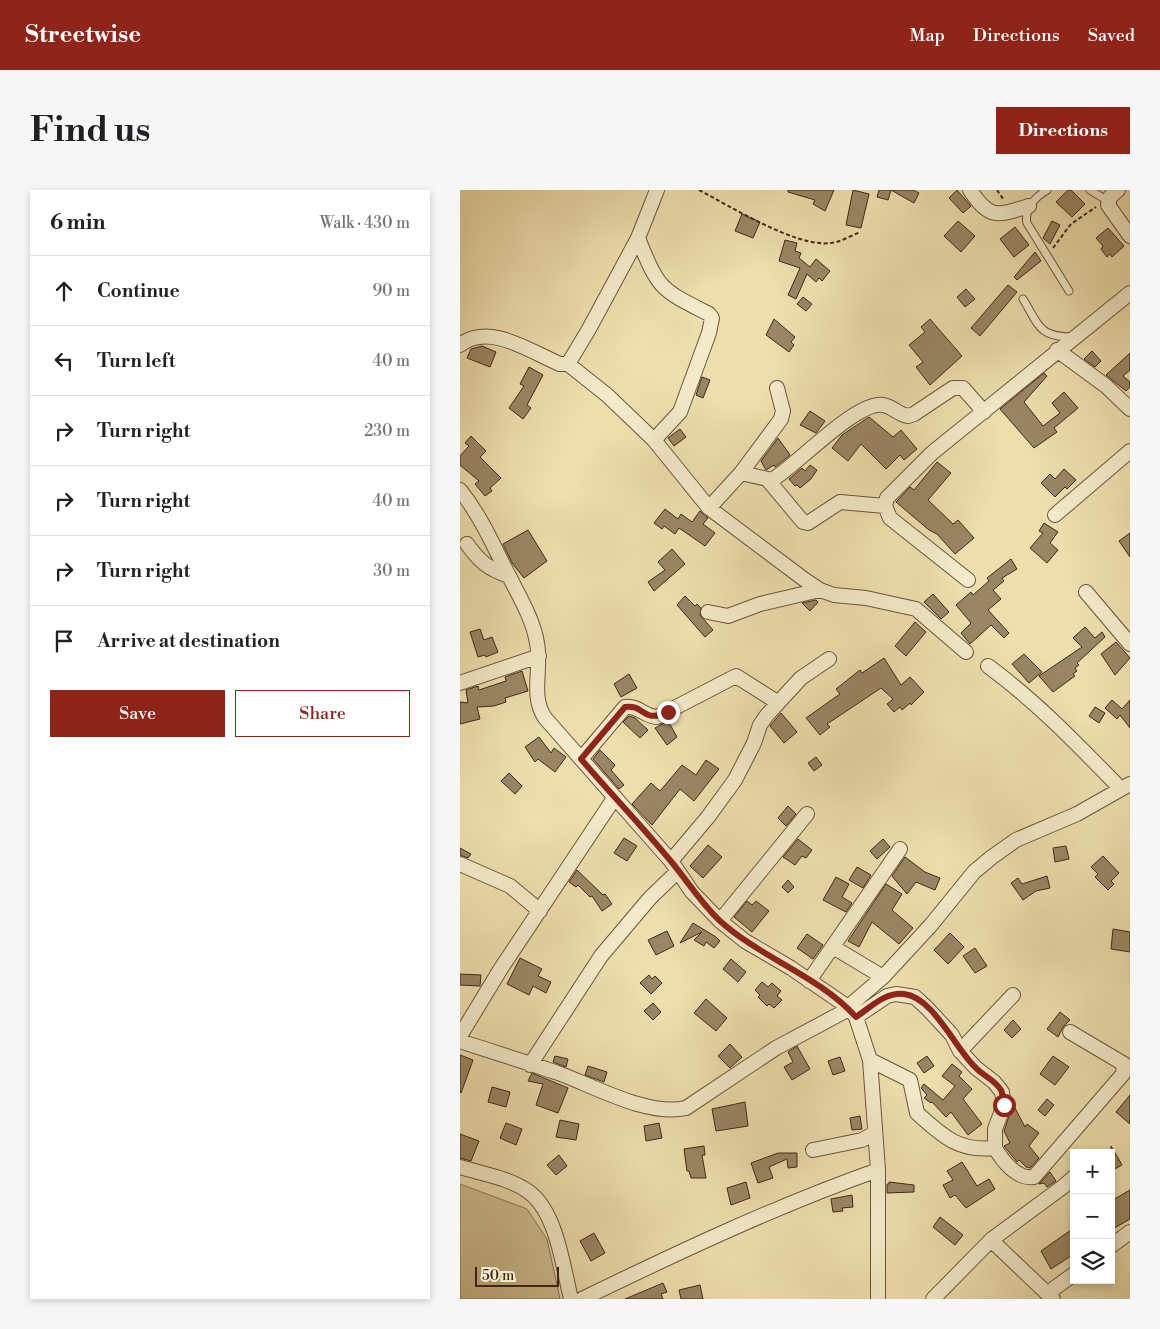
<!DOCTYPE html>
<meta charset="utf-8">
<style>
:root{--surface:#fff;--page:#f6f6f6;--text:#202124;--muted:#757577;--line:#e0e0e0;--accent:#8f2418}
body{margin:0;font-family:"Libre Bodoni",serif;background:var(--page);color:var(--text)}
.controls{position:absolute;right:15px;bottom:15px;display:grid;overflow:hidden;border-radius:0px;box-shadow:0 2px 8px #0003}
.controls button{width:45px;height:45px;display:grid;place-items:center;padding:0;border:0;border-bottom:1px solid var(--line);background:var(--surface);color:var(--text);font:25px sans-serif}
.scale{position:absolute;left:15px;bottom:12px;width:84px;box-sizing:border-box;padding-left:5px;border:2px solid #402716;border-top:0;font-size:14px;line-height:18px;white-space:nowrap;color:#402716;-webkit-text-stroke:4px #f3eac9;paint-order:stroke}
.stop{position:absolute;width:15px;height:15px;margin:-11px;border:4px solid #8f2418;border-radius:50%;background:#fff}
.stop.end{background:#8f2418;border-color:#fff;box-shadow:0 1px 5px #0008}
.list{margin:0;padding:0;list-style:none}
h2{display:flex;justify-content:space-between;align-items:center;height:65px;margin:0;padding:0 20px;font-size:21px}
h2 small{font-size:16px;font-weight:400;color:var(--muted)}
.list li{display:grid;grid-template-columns:32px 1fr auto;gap:15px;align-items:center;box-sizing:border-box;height:70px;padding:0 20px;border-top:1px solid var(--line)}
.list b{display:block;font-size:19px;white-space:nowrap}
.list em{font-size:16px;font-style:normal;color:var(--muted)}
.actions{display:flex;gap:10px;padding:15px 20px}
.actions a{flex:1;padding:11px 0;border:1px solid var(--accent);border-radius:0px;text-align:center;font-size:18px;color:var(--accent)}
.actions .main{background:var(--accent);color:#fff}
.icon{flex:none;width:28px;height:28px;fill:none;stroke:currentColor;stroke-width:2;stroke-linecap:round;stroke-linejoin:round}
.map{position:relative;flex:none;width:670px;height:1109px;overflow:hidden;border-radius:0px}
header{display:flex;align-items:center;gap:30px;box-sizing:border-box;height:70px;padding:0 25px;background:var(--accent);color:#fff}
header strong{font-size:24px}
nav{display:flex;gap:28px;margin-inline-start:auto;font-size:18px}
.intro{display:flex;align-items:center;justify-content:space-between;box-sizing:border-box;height:120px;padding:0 30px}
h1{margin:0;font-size:35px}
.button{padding:12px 22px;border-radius:0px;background:var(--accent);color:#fff;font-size:18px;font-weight:700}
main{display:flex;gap:30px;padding:0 30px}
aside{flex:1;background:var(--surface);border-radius:0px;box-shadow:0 2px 8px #0003}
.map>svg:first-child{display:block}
.green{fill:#d0bf92;stroke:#887354}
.building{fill:#9a8664;stroke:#402716}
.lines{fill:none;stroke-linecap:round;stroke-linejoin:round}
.lane-casing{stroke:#6b553c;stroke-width:9}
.street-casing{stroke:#6b553c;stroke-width:16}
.path{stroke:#402716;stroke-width:2;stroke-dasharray:4 2.5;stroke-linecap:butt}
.lane{stroke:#f3eac9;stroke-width:7}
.street{stroke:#f3eac9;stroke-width:14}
.route{stroke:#8f2418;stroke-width:6}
</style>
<header>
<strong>Streetwise</strong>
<nav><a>Map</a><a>Directions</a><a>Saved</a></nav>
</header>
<div class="intro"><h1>Find us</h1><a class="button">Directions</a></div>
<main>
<aside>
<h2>6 min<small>Walk · 430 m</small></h2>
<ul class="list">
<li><svg class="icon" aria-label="ahead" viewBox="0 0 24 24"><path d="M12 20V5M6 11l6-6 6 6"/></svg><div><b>Continue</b></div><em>90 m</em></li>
<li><svg class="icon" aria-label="left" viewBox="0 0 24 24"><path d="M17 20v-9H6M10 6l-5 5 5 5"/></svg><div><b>Turn left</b></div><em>40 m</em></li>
<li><svg class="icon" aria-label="right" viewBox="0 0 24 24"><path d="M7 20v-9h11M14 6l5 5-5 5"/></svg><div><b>Turn right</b></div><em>230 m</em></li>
<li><svg class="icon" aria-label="right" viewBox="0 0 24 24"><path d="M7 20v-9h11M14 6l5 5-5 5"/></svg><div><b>Turn right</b></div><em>40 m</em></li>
<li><svg class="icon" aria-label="right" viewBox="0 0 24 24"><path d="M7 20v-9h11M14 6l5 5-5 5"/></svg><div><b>Turn right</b></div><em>30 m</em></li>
<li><svg class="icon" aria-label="arrive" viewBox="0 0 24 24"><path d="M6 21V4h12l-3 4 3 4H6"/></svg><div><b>Arrive at destination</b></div></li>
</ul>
<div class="actions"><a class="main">Save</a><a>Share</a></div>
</aside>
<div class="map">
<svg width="670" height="1109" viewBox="0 0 670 1109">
<rect width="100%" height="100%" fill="#eddeac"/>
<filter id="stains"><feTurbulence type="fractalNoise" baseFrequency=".004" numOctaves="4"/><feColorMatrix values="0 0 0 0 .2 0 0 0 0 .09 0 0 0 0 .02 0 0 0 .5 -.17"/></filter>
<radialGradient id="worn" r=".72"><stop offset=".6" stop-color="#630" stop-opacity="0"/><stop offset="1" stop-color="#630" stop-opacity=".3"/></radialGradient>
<!-- green -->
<path class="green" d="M0,994l67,25 20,30 13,60h-100z"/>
<!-- building -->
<path class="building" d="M328,0h46l-9,21 -12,-7 2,-4 -27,-8z
M393,0l16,4 -8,34 -15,-3z
M419,0h34l6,3 -5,10 -23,-13 -3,10 -11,-3z
M497,0l14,16 -8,7 -14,-15z
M608,0h3l14,14 -13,13 -16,-15z
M282,24l18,8 -7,16 -18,-7z
M498,31l17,15 -14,16 -17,-16z
M592,31l8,4 -10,19 -7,-6z
M555,37l14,18 -15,12 -14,-18z
M648,38l16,18 -12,11 -2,-3 -3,3 -6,-8 2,-3 -7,-8z
M325,50l12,3 -2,8 6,2 -2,5 11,9 6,-8 14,12 -8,10 -3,-3 -3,4 -9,-8 -11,25 -8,-4 12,-27 -21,-7z
M575,62l6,9 -24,19 -3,-3z
M548,95l9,7 -37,44 -9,-8z
M506,99l9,10 -10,8 -8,-10z
M343,107l9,7 -6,7 -9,-7z
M314,129l21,18 -4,5 3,3 -5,7 -23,-17z
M470,129l32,37 -32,29 -14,-18 7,-5 -14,-17 16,-13 -4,-5z
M22,156l14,6 -6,15 -23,-9 4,-9z
M632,161l9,10 -6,6 -11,-8z
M670,163v17l-7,6 7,6v5l-4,4 -20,-16z
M69,177l14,8 -16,30 4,3 -8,11 -14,-11 15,-22 -4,-2z
M584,183l3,3 -23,26 19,24 17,-13 -8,-10 12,-11 14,16 -24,20 3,4 -23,16 -34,-39z
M242,187l8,3 -7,18 -7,-3z
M350,221l15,10 -9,12 -16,-8z
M409,227l24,20 8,-7 16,19 -13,11 -4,-5 -14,14 -25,-25 -13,17 -16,-13 10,-13z
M220,239l6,8 -12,9 -6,-8z
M11,246l15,15 -6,6 21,21 -11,10 2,3 -7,5 -10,-12 4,-3 -19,-16v-9l9,-10 -4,-3z
M318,248l12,17 -15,12 -1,-2 -8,5 -5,-9z
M477,272l14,11 -23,27 25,24 5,-4 16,18 -19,16 -18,-20 -8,-4 -33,-28 14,-15 4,3z
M350,275l7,5 -6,9 -11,9 -3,-3 -2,1 -6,-7 13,-11 3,3z
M604,279l12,11 -9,9 -2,-2 -10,10 -14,-14 9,-9 5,5z
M205,319l13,10 3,-5 11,8 8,-11 8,7 -5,6 12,9 -10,13 -26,-18 -4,6 -11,-8 -2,3 -8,-6z
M584,333l14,9 -8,11 8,7 -11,13 -17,-15 13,-15 -4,-2z
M68,340l19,31 -23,17 -12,-15 -9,-19z
M670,343v24l-11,-16z
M212,359l13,15 -31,27 -6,-9 17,-12 -7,-8z
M551,369l6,10 -15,9 2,3 -11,9 8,9 -13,11 21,23 -5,5 -13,-13 -21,19 -9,-11 10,-10 -15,-18 15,-13 2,3 16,-14 -2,-3z
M473,404l16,18 -8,7 -17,-17z
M225,406l10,10 2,-2 4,4 -1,7 13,15 -8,7 -28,-32z
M356,410l2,2 -8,9 -8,-8z
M455,432l11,10 -20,24 -11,-10z
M625,437l10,11 7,-6 3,5 -28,26 2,2 -4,3 2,3 -4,3 2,2 -22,16 -14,-16 43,-29 -9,-9z
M20,439l4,11 8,-3 6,15 -12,5 -1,-2 -7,2 -8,-25z
M656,452l14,16 -15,17 -14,-21z
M564,464l18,18 -13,11 -17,-19z
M424,468l17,27 9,-8 14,15 -13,13 -1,-2 -8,7 -2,-3 -6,5 -7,-8 6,-5 -12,-11 -54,36 3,3 -10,8 -14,-17 34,-24 -4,-5 24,-19 2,3z
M62,481l6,20 -23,7 1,4 -12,4 -17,1 3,12 -20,5v-22l8,1 -2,-13 12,-4 1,4 27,-9 -1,-4z
M169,484l8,14 -16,9 -7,-13z
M652,510l10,9 8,-9v28l-10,-13 -3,4 -12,-11z
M635,517l10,6 -6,10 -10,-7z
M321,523l16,19 -13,11 -14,-17z
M169,526l6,2 13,12 -8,8 -17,-16z
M208,531l9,16 -10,8 -12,-17z
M79,547l12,16 3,-5 12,9 -11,15 -17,-13 -3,3 -10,-15z
M140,560l15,15 -4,5 13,15 -5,4 -26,-30z
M356,567l6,8 -8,6 -6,-8z
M246,570l13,9 -25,32 -14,-12 -28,36 -20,-21 19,-21 9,8 22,-26 14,10z
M49,583l13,13 -7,8 -14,-13z
M328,616l8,8 -10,12 -8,-8z
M164,648l13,8 -10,15 -13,-8z
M338,649l14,11 -6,8 -4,-2 -7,9 -12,-8z
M423,649l7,8 -13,12 -7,-8z
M248,655l14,12 -19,21 -13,-12z
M606,656l3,13 -14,3 -2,-14z
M0,658l11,6 -3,4 -8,-3z
M643,666l16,17 -8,8 3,3 -6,6 -13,-13 3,-3 -7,-7z
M445,667l20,15 15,6 -5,12 -19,-8 -9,12 -15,-18z
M397,677l14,8 -8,13 -14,-8z
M117,680l26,25 2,-1 7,10 -10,7 -10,-15 -2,1 -12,-12 -2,2 -7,-5z
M587,686l3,12 -14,3 -13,9 -12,-17 7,-5 4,6z
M376,687l13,7 -7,13 10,6 -6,9 -23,-12z
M328,690l6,7 -6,6 -6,-6z
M426,694l16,10 -10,16 21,18 -14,16 -27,-22 -13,25 -11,-6z
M287,711l5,4 4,-4 13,10 -17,21 -18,-15z
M233,733l23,14 4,4 -6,7 -8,-6 -2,4 -10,-6 8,-8 -22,11z
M653,739l17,3v20l-19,-3z
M207,741l7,15 -18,9 -8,-15z
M490,743l14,14 -16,17 -14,-14z
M347,744l16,11 -10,14 -16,-11z
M515,758l12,18 -12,7 -12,-17z
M60,768l22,11 -4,7 13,6 -5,11 -13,-7 -4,9 -22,-11z
M271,769l15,13 -8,10 -15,-13z
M0,784l21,1 -1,11 -20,-1z
M189,785l3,4 3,-3 7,7 -11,11 -11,-11z
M302,792l6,5 4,-4 9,8 -4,5 5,4 -8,8 -5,-4 -2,2 -9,-9 2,-2 -5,-5z
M246,809l21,19 -11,13 -22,-18z
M193,813l8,9 -8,8 -9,-9z
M600,822l10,8 -7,7 -5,10 -11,-8z
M553,830l8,9 -9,9 -8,-8z
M270,854l12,13 -12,11 -12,-12z
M337,856l13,23 -18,11 -8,-13 9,-5 -5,-10z
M0,865l13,5 -12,33 -1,-1z
M95,866l13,3 -2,8 -13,-5z
M467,866l7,10 -10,7 -7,-10z
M593,866l16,11 -14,18 -15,-11z
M380,867l5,14 -12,4 -5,-14z
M492,874l10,8 -3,4 13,13 -9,10 19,25 -14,11 -17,-23 -5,5 -14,-15 -1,1 -7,-5 3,-3 -6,-7 3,-4 19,16 12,-14 -13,-10z
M128,876l19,6 -3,10 -19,-7z
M72,883l36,15 -10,25 -22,-8 7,-21 -15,-3z
M32,897l18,5 -4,15 -18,-5z
M670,905v29l-14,-12z
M587,909l7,6 -9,11 -7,-6z
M285,912l3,24 -32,5 -4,-22z
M555,918l10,19 2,-3 12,9 -10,13 10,12 -9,10 -4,-1 -7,-7 -2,2 -13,-16 6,-3 -6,-12 7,-21z
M400,926l2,13 -10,1 -2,-12z
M100,930l19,4 -3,16 -20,-3z
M46,933l16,6 -6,16 -16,-7z
M199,933l3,15 -16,3 -2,-15z
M0,944l19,7 -8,20 -11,-3z
M244,956l1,9h-3l4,23h-15l-2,-7h-2l-3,-22z
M651,956l11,19 -11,6z
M318,963h19v14l-9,1 -1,-9 -18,8 4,11 -15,5 -7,-20z
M99,965l8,11 -11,9 -9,-10z
M502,972l15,24 12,-7 6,10 -29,19 -11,-13 -5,3 -7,-13 10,-5 -6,-9z
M590,982l6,9 -9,6 -3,-4 -5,1z
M286,992l4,16 -19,7 -4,-17z
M429,992l25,3v7l-27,1v-9h2z
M670,1000v29l-19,11v-29z
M392,1005l1,12 -11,1 1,3 -10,1 -2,-13z
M480,1027l23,18 -8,10 -22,-18z
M614,1038v26l-23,15 -10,-18z
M134,1043l11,20 -14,8 -11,-20z
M203,1093l4,9 -6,2 2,5h-38z
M240,1095l3,14h-22l-2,-9z"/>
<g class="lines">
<defs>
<path id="lane" d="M587,0c-12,7 -23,19 -20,33l42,68
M630,0l18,11
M563,109c16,26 15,38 50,38"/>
<path id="street" d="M510,0c20,30 27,26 59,16
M658,0l-8,7 -2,8 22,31
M178,48c21,52 22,51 71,76l3,4 -3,15 -29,79 -26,28
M0,155c29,-23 71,7 100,19h8l21,-35 49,-91 19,-48
M597,160l49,36 24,23
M108,174l39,31 47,45 55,68 96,72 15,10 14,5 32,3 50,11 50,43
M281,283l31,7c25,-15 84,-79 111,-75 9,1 16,10 25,11l6,-2 39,-26h10l21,24
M308,290l35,42 5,1 32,-21 45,4
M0,300c22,28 33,55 49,86 11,22 24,43 28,67 5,26 -7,53 8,75l126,143 21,31 28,29 25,20 46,27 57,39 8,10 14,43 8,110v129
M249,318l32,-35 40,-54 2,-8 -6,-23
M595,325l75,-64
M7,354c12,17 21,25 42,32
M508,390l-78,-62 -5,-12 2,-8 45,-45 198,-160
M626,402l44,52
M248,422l20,4 32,-12 60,-14
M528,476c49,36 90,79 132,122
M0,493l79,-27
M121,569l44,-52c13,-2 20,10 32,10l79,-41 41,26
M211,671l37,-44 27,-37 19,-37 6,-18 7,-10 34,-37 28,-19
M0,674l50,22 30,25
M260,731l87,-107
M373,757l50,30
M349,791l91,-132
M388,817l35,-30 48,-52 43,-53 18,-15 24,-17 61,-26 53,-30
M396,827l31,-21 9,-2 19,3 12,11 25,27 8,16 16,17 18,14 8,10 2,13 -9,24v19c7,12 22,32 39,29l89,-103 1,-10 -54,-32
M0,846l40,-66 115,-173
M0,851c33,11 66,21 98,32 36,13 90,44 128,35l90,-60 73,-39
M500,861l53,-56
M410,870l40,20 7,33c26,23 41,39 78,35
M70,875l71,-109 49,-58 28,-27
M353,960l49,-10 13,-7
M0,977c23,7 50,11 69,25 28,21 34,75 42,107
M531,1050l62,59
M651,1056l19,-14
M588,1103l26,-19
M122,1109c97,-47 194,-93 296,-129
M473,1109l58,-59 73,-54 10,-9"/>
</defs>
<!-- lane casing -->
<use href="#lane" class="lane-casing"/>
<!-- street casing -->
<use href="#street" class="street-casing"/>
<!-- path -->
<path class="path" d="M239,0c31,16 98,58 132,53 9,-1 20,-7 29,-11
M537,0l7,10
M593,58l18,-24 25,-17"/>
<!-- lane -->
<use href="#lane" class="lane"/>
<!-- street -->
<use href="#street" class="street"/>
</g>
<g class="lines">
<!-- route -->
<path class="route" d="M208,522c-26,12 -23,-8 -43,-5l-44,52c29,34 60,66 88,100 18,21 31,43 51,62 41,37 99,55 136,96 15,-10 29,-25 48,-23 29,3 51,54 71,73 8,9 19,12 26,23 2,4 2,10 3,15"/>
</g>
<rect width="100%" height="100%" filter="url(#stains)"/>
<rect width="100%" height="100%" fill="url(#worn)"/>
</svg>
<div class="controls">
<button>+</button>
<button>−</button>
<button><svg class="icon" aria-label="layers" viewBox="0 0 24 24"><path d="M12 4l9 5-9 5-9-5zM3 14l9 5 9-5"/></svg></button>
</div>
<div class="scale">50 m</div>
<div class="stop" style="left:544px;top:915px"></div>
<div class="stop end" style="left:208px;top:522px"></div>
</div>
</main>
